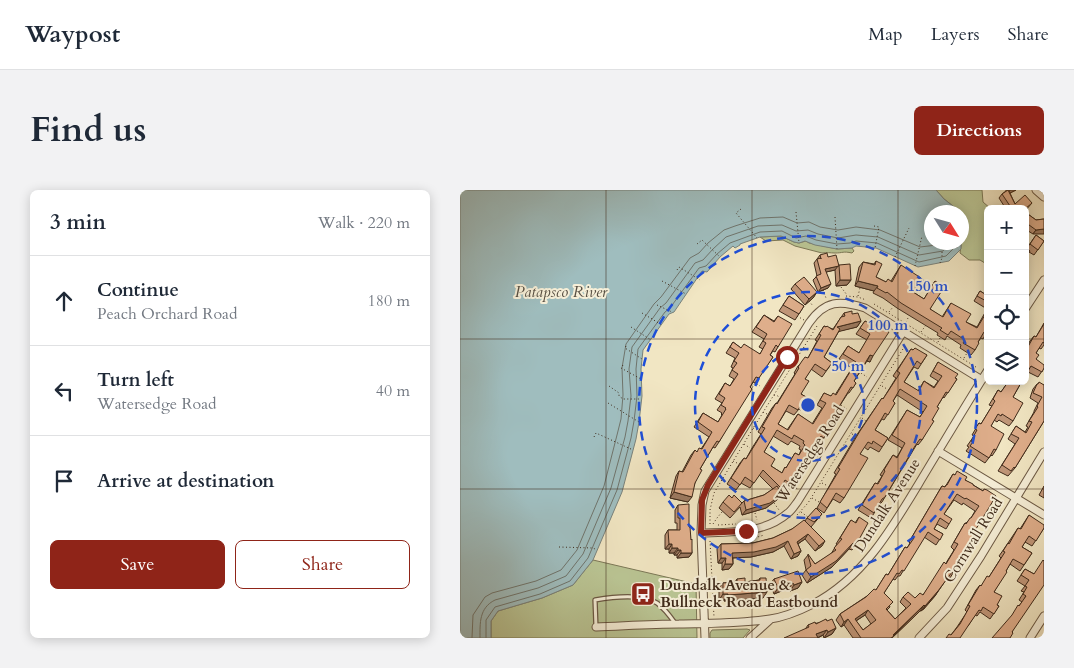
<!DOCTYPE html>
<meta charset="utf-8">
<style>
:root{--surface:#fff;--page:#f2f2f3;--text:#1f2937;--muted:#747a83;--line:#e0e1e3;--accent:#8f2418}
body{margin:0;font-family:Cardo,serif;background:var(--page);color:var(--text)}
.controls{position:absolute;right:15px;top:15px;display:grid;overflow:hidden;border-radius:8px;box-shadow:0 2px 12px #0003}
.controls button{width:45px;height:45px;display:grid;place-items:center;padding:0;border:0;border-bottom:1px solid var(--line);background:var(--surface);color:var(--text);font:25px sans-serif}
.compass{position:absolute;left:464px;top:15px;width:45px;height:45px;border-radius:50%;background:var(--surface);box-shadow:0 2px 12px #0003;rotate:127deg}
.stop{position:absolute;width:15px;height:15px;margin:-11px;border:4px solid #8f2418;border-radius:50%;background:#fff}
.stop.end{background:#8f2418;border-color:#fff;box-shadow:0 1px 5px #0008}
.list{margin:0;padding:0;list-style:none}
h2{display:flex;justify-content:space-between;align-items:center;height:65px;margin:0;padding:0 20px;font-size:21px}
h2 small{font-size:16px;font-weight:400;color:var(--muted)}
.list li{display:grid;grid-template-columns:32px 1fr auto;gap:15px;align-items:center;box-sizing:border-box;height:90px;padding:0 20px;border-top:1px solid var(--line)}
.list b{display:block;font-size:19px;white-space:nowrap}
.list p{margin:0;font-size:16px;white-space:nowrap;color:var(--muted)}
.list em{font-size:16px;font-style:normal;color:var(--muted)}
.actions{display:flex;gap:10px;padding:15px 20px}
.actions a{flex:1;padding:11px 0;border:1px solid var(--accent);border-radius:8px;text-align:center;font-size:18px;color:var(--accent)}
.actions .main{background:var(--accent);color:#fff}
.icon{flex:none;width:28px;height:28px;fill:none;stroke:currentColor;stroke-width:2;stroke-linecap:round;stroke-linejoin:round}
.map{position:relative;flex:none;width:584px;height:448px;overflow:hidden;border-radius:8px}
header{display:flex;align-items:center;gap:30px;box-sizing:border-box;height:70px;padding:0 25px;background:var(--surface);border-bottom:1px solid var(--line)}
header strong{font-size:24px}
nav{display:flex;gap:28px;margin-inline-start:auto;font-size:18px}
.intro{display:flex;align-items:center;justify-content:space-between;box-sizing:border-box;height:120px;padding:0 30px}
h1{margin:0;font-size:35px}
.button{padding:12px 22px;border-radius:8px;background:var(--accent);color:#fff;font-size:18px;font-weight:700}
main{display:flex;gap:30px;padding:0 30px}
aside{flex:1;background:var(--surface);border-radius:8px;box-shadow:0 2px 12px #0003}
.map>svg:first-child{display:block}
.green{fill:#bac594;stroke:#7c7857}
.water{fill:#9fbdbe;stroke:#79827c}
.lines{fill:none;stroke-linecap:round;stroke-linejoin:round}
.shore{stroke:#6f746c;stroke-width:1}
.service-casing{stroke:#6c5944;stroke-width:5.5}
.minor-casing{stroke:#6c5944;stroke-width:9}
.path{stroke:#3f2a1a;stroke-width:1;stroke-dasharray:1 2.5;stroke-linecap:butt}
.service{stroke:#f6efd8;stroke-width:3}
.minor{stroke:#f6efd8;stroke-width:7}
.wall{fill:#c09678;stroke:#3f2a1a;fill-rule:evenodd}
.shaded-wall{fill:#9c7a61;stroke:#3f2a1a}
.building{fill:#dfae8b;stroke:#3f2a1a;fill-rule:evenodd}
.route{stroke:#8f2418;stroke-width:6}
.grid{fill:none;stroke:#3f2a1a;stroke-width:1;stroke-opacity:0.55}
.ring{fill:none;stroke:#1d4ed8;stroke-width:2.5;stroke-dasharray:9 6}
.labels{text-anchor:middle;stroke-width:4;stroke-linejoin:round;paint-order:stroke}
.street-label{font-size:15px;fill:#3f2a1a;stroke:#f6efd8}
.poi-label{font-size:15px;font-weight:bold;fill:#3f2a1a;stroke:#f6efd8;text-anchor:start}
.water-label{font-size:16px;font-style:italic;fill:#574f43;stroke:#f6efd8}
.centre{fill:#1d4ed8;stroke:#f6efd8;stroke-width:2.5}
.ring-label{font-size:15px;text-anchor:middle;font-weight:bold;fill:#1d4ed8;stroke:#f6efd8;stroke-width:4;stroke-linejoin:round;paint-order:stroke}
</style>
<header>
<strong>Waypost</strong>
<nav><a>Map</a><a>Layers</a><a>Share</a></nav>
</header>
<div class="intro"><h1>Find us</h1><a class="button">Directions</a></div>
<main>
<aside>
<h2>3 min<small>Walk · 220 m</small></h2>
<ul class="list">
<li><svg class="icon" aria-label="ahead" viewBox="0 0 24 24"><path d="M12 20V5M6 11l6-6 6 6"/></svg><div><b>Continue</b><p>Peach Orchard Road</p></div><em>180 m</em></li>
<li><svg class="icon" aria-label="left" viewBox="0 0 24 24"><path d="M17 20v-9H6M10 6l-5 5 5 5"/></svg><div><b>Turn left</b><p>Watersedge Road</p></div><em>40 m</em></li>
<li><svg class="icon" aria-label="arrive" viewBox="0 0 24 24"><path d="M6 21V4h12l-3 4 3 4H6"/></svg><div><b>Arrive at destination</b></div></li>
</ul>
<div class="actions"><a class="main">Save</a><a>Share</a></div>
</aside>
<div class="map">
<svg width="584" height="448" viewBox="0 0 584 448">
<rect width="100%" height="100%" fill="#f1e6c3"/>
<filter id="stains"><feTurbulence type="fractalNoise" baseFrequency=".004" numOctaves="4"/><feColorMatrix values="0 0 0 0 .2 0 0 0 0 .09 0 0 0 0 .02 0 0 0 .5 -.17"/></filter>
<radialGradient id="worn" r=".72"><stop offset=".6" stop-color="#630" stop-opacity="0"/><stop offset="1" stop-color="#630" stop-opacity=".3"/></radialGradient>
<!-- green -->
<path class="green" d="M476,0h46l1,12 8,7h-3v56l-8,-5h-11l-9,-7 3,-22 -1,-19h-3l-1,-2 -14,-11z
M321,46l13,6 5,1 7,-2 3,2 28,6 15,-1 2,3 -2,2c-9,-2 -9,0 -17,0 -5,0 -8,-1 -13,0l-27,-7 -12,-6 -17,1 -6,-4z
M133,370l103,24 1,54h-206v-17l7,-10 44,-13 31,-13z
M287,439l3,1 -7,8h-33v-5l2,-3z"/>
<!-- water -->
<path class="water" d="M0,0h476l8,9 14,11 1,2h-27v30l29,1v6l-12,12 -31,6 -42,-19 -20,-2 -4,2 -15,1 -22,-4 -10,-4 -6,2 -5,-1 -13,-6 -21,1 -20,7v1l-5,3 -2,-2 -13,11 -13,15 -5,-1 -28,41 -5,2 -26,36 -2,19 1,27 -3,26 -3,17 -14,53 -29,68 -20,25 -31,13 -44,13 -7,10v17h-31z"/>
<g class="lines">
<!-- shore -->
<path class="shore" d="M12,448l1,-23 12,-18 7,-4 44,-12 25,-11 16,-20 27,-64 13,-51 4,-16 2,-24 -1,-27 4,-24 28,-40 7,-7 29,-39 9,-5 9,-10 16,-13 11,-4 25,-8 23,-1 14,6 12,-1 11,5 18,3 18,-3 24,3 40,17 17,-2 3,-3
M20,448c0,-15 -1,-30 15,-38l43,-12 28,-12 17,-22 28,-66 14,-51 3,-16 3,-25 -2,-27 3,-22 28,-39 6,-5 29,-40 8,-3 10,-11 13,-12 32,-11 24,-1 14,6 12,-1 10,4 20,4 18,-3 22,2 41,18 24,-4 7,-9
M26,448v-18l9,-13 45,-13 30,-13 18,-23 29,-68 14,-52 3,-17 3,-25 -1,-27 2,-20 27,-37 5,-4 29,-40 7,-2 11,-12 13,-11 30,-11 22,-1 14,7 10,-2 10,4 21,4 13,-1 6,-2 21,2 42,19 27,-6 9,-9 1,-5"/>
<defs>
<path id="service" d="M136,437l-1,-27c17,-3 46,-7 62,3 7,5 13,13 18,20"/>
<path id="minor" d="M576,0l8,7
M565,119l19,-29
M478,261l106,64
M241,343c29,-1 63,1 87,-20 4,-3 7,-8 10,-12l105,-169
M136,437c28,-1 55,-3 83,-3 30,-1 61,0 91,-5 15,-2 29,-8 43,-15 54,-28 83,-83 114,-134 20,-33 40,-67 61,-100
M245,448l-4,-105 1,-28 3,-14 104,-168c16,-23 31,-23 56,-15l117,72
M290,448l21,-19
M459,448l28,-30 34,-52 63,-104
M570,448l14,-22"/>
</defs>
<!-- service casing -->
<use href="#service" class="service-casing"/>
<!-- minor casing -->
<use href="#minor" class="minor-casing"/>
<!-- path -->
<path class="path" d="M281,19l-5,4 21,25
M336,22l3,31
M375,27l2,32
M414,36l5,1 -4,21
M470,42l2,1
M492,52l7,8
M237,54l5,-4 18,17
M435,67l14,-29
M480,73l2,-5v-14l-1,-2
M455,76l7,-30
M217,80l2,-3 21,13
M202,91l24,13
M381,97l6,8
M363,100l3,8
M386,106l12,1 8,3
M398,106l2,-8
M349,111l4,5
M414,114l89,55 13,8 -1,1
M197,115l15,7
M429,122l4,-5
M182,123l20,12
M337,126l7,4
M446,132l3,-6
M171,137l20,13
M461,142l5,-7
M478,152l2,-4
M166,156l-1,2 17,11
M344,158l6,3
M504,168l3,-5
M163,175l-2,3 20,11
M401,183l6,4
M149,196l10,7v3l4,3h18
M290,196l2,2 3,-5 5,3
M422,196l5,3
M314,205l4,1 2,2
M148,213l31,19
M381,215l6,4
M303,222l6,3
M402,228l4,3
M297,232l60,-96
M293,238l6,3
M392,244l4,2
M134,247l2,-4 37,17
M284,254l6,4
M352,263l6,4
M273,271l6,3
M362,293l6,3
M330,295l8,4
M352,308l7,4
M314,313l5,7
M341,322l7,5
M295,323l2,7
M337,325l11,-12 98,-159
M250,334v-14l4,-17 41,-68
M253,334l4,-6 5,-6
M258,335l18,-1
M281,349h10l13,-4
M250,351l4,76
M99,357l34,1 4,2"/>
<!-- service -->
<use href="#service" class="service"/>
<!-- minor -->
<use href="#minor" class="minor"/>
</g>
<!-- wall -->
<path class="wall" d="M546,0h10l-6,3 5,11 17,-1 -7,8v-2h-19l-7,-11 3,-4 4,-3z
M565,22l11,8 8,-1 -11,15 -8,-5z
M576,45l8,6 -10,14 -5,-3 -4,6v-11l2,1z
M360,65l8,2 11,8 12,15 -4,5 -11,1 -1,-16 -9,2 2,16 -10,4 -5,-12 4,-4 -3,-13z
M416,71v16l10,5 5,-1 10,-16 12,27 11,7 11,-18 4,9 -9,19 12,8 9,-14 15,19 11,5 10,-18 -13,-8 6,-10 8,5v34l-5,9 -2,-1 -3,4 -3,8 -4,5 -11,-7 1,-3 -14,-9 -2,4 -8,-5 1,-2 -41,-25 -14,-10 -10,-5 1,-2 -19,-5 4,-19 4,-5 11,2z
M335,94l22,8 -4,6 -8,7 -14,-16z
M329,106l15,10 -9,14 -16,-9z
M384,123l8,1 9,7 -4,6 -18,4 -15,26 8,6 -10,14 -11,-8 -6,10 -4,15 10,6 -8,11 -4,-2 -5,6 -8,-4 -8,13 9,6 11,-16 14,10 10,-16 -5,-3 7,-12 6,3 5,-1 17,-27 -13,-9 9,-13 11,7 8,-13 -11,-6 9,-13 7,4 -2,37 -3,-1 -11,17 -2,3 2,2 -7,10h-1l-11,17 -13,28 -3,5 -3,-2 -30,48 -6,-3 -3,4 3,4 -4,5 -12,9 -24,7 -2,-8 -10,11 -11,-10 4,-6 9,-4 10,5 2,-2 20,-6 9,-6 -14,-14 -9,13 -9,-5 -5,7 -9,-6 13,-21 4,-5 2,1 6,-11 9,-14 -3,-2 14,-24 4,-5h1l18,-29 -1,-1 4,-7 10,-8 9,-17 -2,-1 6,-9 3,-5 9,3zM313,246l15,9 3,-4 9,5 -1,3 2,1 -2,5 -4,-2 -9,15 -1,-1 -3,6 -11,-7 -7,-14z
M304,125l10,6 4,-5v31l-3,5 -2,-1 -3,4 3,2 -18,26 -2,-1 -34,60 -4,6 -2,-1 -13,22 -12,33 -18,-4 6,-22 3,-5 3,1 9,-17 4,-5 2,2 4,-3 8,-12 -15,-10 5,-8 4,-6 15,9 4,-7 -1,-1 1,-1 -5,-3 5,-7 -7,-4 10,-16 5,3 4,-7 -5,-3 4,-8 -2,-1 4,-9 -9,-5 7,-11 8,6 19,6 3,-5 -4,-2 5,-8 -12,-7z
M584,133v22l-3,4 -2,-1 -3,5v6l8,9 -6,9 -10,-5 -3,4v-26l5,-9 4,-5 2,1z
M451,159l16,6 -9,14 -4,-2 -10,15 14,9 6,-10 10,6 4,-6 -8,-5 8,-14 19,17 -13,19 -1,-1 -6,10 -5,13 -10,20 -4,5 -1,-1 -35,58 -2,2 -9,14 -13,-8 17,-27 2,1 5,-8 -2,-1 13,-20 4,2 5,-9 -14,-8 19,-30 13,7 3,-5 -26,-17 -4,6 2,2 -11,17 -2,-1 -7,11 13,8 -9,14 -9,-5 -2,3 -4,-3 -4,7 -16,44 -4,5 -7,-4 -9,14 -7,-5 19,-34 -2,-1 22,-37 26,-38 1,1 13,-21 -3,-2z
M549,191h13l-9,16v24l-4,5 -10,-6 -2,2 -3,-2 -3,6 5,24 -4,6 -1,-1 -6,8 -19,-12 3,-4 -2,-1 7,-10 -2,-1 7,-12 2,1 11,-18 -3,-1 9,-15 3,2 7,-10h1z
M577,194l7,1v36l-29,47 -7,8 -10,-5 17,-27 -7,-5 8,-13 9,6 3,-5 -2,-1 8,-14v-1l4,-8 -8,-5 3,-9z
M493,284l12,6 18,11 -7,38 -5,11 -18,33 -3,5 -2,-1 -13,19 -11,13 -3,2h-1l-28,27h-39l-9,-13 -3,2 -5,-7 4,-6 36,-24 10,-16 2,1 14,-23 3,-5 2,1 3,-5 -1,-1 30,-51 3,-5 3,1zM494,310l8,5 1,-2 12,8 -4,7 -5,5h-1l-3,5 -11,19 3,3 -8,13 -23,32 -8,3 -12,-1 -3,5 6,6 -11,11 -8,-9 3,-3 -6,-14 9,-14 2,1 3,-4h2l24,-39 12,8 7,-11 -9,-5 3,-5 9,5 3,-5 -5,-10zM405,425l6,9 -8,6 -7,-9z
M584,296v12l-5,-3z
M218,315l11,22 3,26 -3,4 -12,1v-3h-3v-2h-5v-4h-4v-14l3,-5h9v-7h-2v-13z
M362,324l-11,13 11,19 -7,5 -10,-12 -7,5 3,7 -3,5 -7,3 -7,-13 -11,6 -22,5 -18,1v6l-4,5 -7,1v-7h-4l-1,-14 4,-5 32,-1 20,-5 19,-9 13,-8 2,-3z
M569,325l15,13 -12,18 -7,-4 -3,5 10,6 -12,18 -10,-7 -16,28 3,13 2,1 -9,13 -10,-7 -3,4 -2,-1 -7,11 -17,9 6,-8 10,-15 -2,-2 11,-20 4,-5 1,1 8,-9 12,-19 -2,-2 5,-7 14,-21 2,1z
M399,327l-3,28 -4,5 -3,-1 -17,18 -25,16 -5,-8 4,-5 -2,-10 4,-5 7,9 16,-10 6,-10h-1l15,-24 4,3z
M565,379l9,5 -22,58 7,-26 3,-4 -3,-2 5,-8 -3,-1 4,-5 -8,-5z
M300,388l3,20 -39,3v-1h-5v-12l4,-5 12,-1 2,-3 8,3 14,-2z
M314,389l28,3 -4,6 -8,3 -1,-3 -15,6 -4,-10z
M367,431l9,7 -4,6 -8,4 -1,-3 -5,3 -12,-10 2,-3z"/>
<!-- shaded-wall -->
<path class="shaded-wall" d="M550,0h6l-8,4z
M584,39v5h-11l3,-4z
M378,76l-3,4 -13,3 3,-4z
M380,90h11l-4,5 -11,1z
M398,91l20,5 -4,5 -19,-5z
M371,94l-3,4 -10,4 3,-4z
M357,102l-4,6 -8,7 4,-6z
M401,131l-4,6 -24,6 4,-6z
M410,165l3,1 -3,6 -3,-1z
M214,302l18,5 -4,5 -18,-4z
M322,304l-4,5 -12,9 -24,7 4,-5z
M348,344l-3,5 -12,8 4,-5z
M328,351l-4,5 -11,6 -22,5 -22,1 3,-5z
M365,351l-3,5 -7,5 4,-5z
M393,353l-4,6 -17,18 -25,16 4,-6z
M209,354h3l-3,5h-4z
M212,358h6l-4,5h-5z
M218,360h3l-4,5h-3z
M341,361l-3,5 -7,3 3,-5z
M221,363h11l-3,4 -12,1z
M261,368h5l-4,5h-4z
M265,374h8l-4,5 -7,1z
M342,392l-4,6 -8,3 4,-6z
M333,393l-4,5 -15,6 4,-6z
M478,401l-3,5 -14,15 4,-5z
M307,402l-4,6 -39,3 4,-6z
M263,404h5l-4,6h-5z
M464,415l-4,6 -28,27h-1z
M408,420l-3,5 -14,9 4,-5z
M388,429l-4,6 -3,2 3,-5z
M376,438l-4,6 -8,4 4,-6z
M367,440l-4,5 -6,3 -1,-4z"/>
<!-- building -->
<path class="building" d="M548,0l7,14 10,-9 7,8 -7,6h-13l-10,-15z
M565,22l11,8 8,-1v10l-8,1 -11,-8z
M576,45l8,6 -6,9 -8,-6z
M565,57l5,4 -4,6 -1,-1z
M367,63l1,4 8,-2 3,11 -14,3 6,15 -10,4 -5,-12 5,-2 -4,-15 4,-1v1l-1,-4z
M416,71l6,3 -6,13 10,5 2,-3 4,3 9,-17 20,13 -8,14 11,7 11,-18 7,4 -3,5 2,2 -11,17 13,8 8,-14 20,11 -5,8 11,6 11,-18v20l-2,3 -2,-1 -6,10 1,1 -4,7 -12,-7 2,-3 -14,-9 -3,4 -8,-5 2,-2 -41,-25 -14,-11 -1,1 -9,-5 1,-2 -20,-5 5,-19 12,3z
M390,74l1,16h-11l-1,-15z
M344,87l13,15 -8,7 -14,-15z
M520,101l8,5v6l-11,-6z
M329,106l15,10 -5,8 -16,-9z
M392,121v3l6,-1 3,8 -24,6 3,2 -16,28 8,6 -6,8 -11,-7 -10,15 4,2 -8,13 10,6 -4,6 -5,-3 -4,7 -9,-5 -11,19 10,6 10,-16 15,10 13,-21 -6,-3 4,-7 7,3 2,-3 3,2 20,-33 -13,-8 5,-8 11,7 11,-19 -10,-6 5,-7 7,4 2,-3 15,10 -16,24 -3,-1 -14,23 -2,3 2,2 -3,5 -2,-1 -14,23 2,1 -15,27 -3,-2 -30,48 -6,-4 -4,8 -18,-18 -9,13 -9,-6 -5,8 -9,-7 13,-20 2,1 10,-16 9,-15 -3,-1 14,-24 1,1 22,-36 -1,-1 4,-6 3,-4 3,1 13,-23 -2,-1 5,-8 2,1 1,-1 6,4 8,-13 4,-1 -1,-3zM317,240l15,9 2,-4 10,6 -1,2 2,2 -6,10 -4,-2 -9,15 -1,-1 -3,6 -11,-7 4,-7 -11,-7z
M304,125l10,7 4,-6 14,8 -14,23 -2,-2 -6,10 3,2 -14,21 -3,-1 -6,10 2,2 -10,16 -23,37 -2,-1 -4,6 -13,22 2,1 -7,13 -3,14 -18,-5 5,-21 4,1 12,-22 2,2 2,-4 3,1 10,-17 -14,-10 5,-9 15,9 8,-13h-1l1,-1 -5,-3 4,-7 -6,-4 6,-11 5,3 8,-12 -6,-4 5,-7 -3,-2 5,-8 -9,-6 3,-5 8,6 3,-4 16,10 6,-11 -3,-2 4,-7 -11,-7z
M584,134v19l-1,-1 -7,11 3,2 -3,4 8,6v3l-2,4 -11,-6 -6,10v-24l9,-16 2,1z
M455,158l12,7 -6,9 -4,-3 -13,21 15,9 5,-10 10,7 8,-12 -9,-5 5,-9 20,12 -3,4 2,1 -9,14 -2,-1 -9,15 2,1 -7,12 2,1 -12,19 -2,-1 -5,7 -30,51 -3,2 -8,14 -12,-8 13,-22 3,1 7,-13 -1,-1 9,-15 4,3 8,-15 -13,-8 15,-25 13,7 7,-11 -27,-17 -7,12 2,2 -7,12 -3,-2 -10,17 13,8 -6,9 -9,-6 -1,3 -4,-2 -8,12 8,4 -24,40 -8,-5 -9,15 -7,-6 20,-33 -2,-1 22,-37 22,-33 1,1 17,-26 -3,-2 14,-22 2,1z
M550,191h12l-9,16 10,6 -10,18 -11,-7 -1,2 -3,-2 -7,12 13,8 -8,16 -2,-1 -5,9 -19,-12 3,-4 -2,-1 6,-11 -2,-1 4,-6 2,1 14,-23 -2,-2 5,-9 3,2 7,-10 1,1z
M579,192l5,3v36l-29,47 -1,-1 -3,4 -9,-6 17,-27 -8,-4 5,-8 10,7 6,-11 -3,-1 9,-14 -1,-1 5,-9 -9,-4 4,-9h1z
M497,281l10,6 -2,3 8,4v1l10,6 1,-2 3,1 9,6 -20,33 2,1 -7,10 1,1 -19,32 -1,-1 -14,19 -13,15 -1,-1 -31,30 1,1 -3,2h-30l-13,-19 -4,3 -4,-8 26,-17 8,-8 2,1 10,-16 2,1 17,-28 2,1 7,-10 -2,-1 30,-51 3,1 1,-2h1l6,-11 2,1zM497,304l8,5 1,-1 13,8 -8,12h-1l-4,6 -1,-1 -11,19 4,2 -12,20 -2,-2 -21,33 -3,-2 -5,5 -7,-6 -5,5 8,7 -16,15 -9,-10 7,-7 -9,-9 13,-20 2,1 3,-4 2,1 24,-39 12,8 3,-6 -9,-5 6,-11 9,6 3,-5 -8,-5zM408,420l8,10 -13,10 -8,-11z
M317,296l5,8 -12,9 -24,7 -2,-9 20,-6z
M269,305l3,3 2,-3 8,8 -8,9 -11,-10z
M229,314v23h1l1,13 1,-1v14h-11v-3h-3v-2h-6v-4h-3l-1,-14h12v-12h-2v-13z
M356,318l6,6 -8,8 -7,-4z
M569,325l15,10v3l-8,13 -7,-5 -7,11 10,6 -8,12 -11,-6 -7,12 1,1 -13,20 8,4 -5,9 2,1 -5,8 -11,-7 -2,4 -2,-1 -11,16 -8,12h-14l3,-4 2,1 9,-11 10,-18 -2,-1 12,-20 1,1 6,-10 2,1 16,-25 -2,-1 5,-8 1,1 9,-16 3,1z
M399,327l9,6 -12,22 -3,-2 -17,18 -25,16 -5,-7 5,-4 -3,-11v-1l7,10 21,-14 -2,-2 8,-9 -2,-1 11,-18 5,3z
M344,330l21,21 -6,5 -11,-12 -11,8 4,9 -7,3 -6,-13 -12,6 -22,5 -22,1 1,11h-8l1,-6h-5v-14l32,-1 20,-5 19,-9z
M583,370l1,1v24l-32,47 1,1 -3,5h-18l20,-23 6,-10 1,1 7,-10 -3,-2 4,-7 -2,-1 4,-6 -8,-5 4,-6 9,5z
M338,381l4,11 -8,3 -1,-2 -15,5 -4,-9z
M285,388v4l15,-2v-2h6l1,14 -39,3v-1h-5v-11l14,-1v-3z
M366,429l1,2 5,-2 4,9 -8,4 -1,-2 -11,4 2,4h-34l25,-11 -1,-2 7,-3 1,2z"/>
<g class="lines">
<!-- route -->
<path class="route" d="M286,341l-45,2 1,-33 6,-15 79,-128"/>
</g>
<!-- grid -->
<path class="grid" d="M146,0v448M292,0v448M438,0v448M0,149h528M565,149h19M0,299h584"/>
<!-- distance rings -->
<g class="ring">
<circle cx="348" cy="215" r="56"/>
<circle cx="348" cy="215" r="113"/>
<circle cx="348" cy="215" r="169"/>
</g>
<!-- icons -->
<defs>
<symbol id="bus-square" viewBox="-11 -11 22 22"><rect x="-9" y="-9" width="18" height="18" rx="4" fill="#8f2418" stroke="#f6efd8"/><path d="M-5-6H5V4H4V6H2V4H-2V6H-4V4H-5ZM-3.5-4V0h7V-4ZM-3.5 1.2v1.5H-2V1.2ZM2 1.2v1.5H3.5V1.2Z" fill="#fff"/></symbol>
</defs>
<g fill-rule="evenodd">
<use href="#bus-square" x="169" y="390" width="28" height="28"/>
</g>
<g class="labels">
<!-- street labels -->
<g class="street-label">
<text transform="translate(350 264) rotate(-57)" y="5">Watersedge Road</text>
<text transform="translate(427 315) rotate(-57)" y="5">Dundalk Avenue</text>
<text transform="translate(513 350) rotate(-58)" y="5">Cornwall Road</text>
</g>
<!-- poi labels -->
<g class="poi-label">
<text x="200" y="400">Dundalk Avenue &amp;<tspan x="200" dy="17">Bullneck Road Eastbound</tspan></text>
</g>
<!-- water labels -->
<g class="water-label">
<text x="101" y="107">Patapsco River</text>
</g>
</g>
<circle cx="348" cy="215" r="8" class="centre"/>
<g class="ring-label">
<text x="468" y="101">150 m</text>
<text x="428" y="140">100 m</text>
<text x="388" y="181">50 m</text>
</g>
<rect width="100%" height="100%" filter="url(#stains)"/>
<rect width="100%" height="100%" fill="url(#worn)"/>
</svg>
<div class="controls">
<button>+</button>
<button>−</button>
<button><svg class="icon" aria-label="locate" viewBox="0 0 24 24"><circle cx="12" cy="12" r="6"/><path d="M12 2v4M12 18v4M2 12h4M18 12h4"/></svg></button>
<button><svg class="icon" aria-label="layers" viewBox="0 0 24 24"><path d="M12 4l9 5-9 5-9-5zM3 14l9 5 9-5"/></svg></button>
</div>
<svg class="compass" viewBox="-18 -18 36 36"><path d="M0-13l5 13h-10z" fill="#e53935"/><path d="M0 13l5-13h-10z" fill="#747a83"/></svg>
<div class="stop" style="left:327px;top:167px"></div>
<div class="stop end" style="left:286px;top:341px"></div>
</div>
</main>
